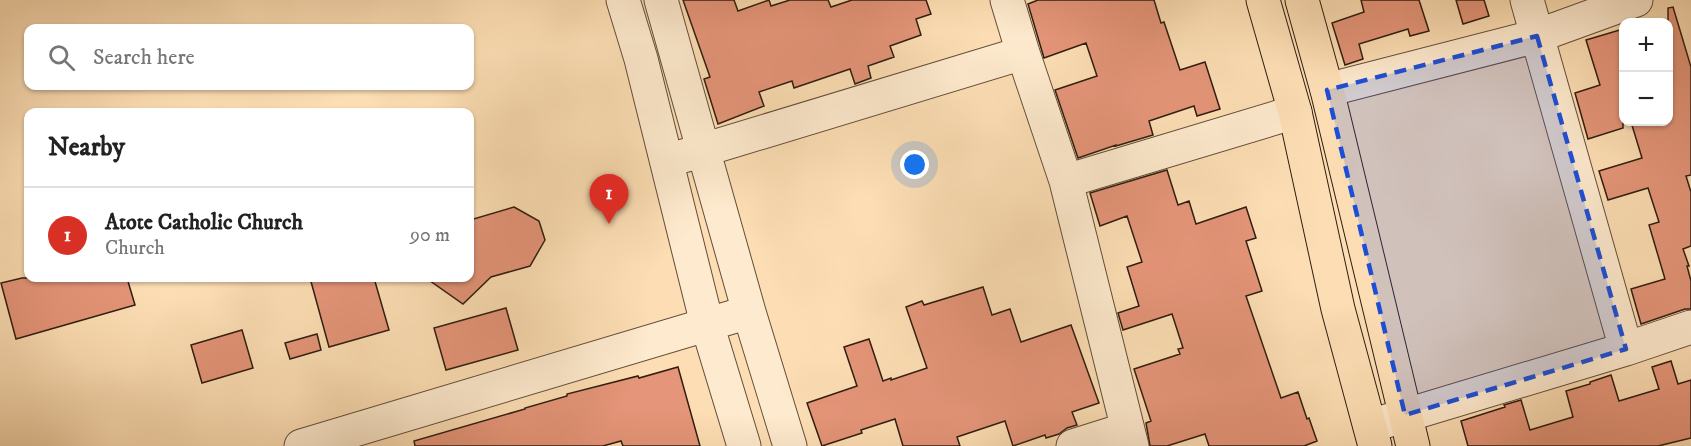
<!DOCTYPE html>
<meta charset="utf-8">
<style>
:root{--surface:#fff;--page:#f2f2f2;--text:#222;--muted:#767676;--line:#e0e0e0;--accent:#d93025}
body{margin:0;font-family:"IM FELL DW Pica",serif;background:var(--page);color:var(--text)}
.controls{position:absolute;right:18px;top:18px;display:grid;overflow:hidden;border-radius:12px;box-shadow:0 2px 4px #0004}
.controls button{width:54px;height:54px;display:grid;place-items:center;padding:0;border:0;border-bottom:2px solid var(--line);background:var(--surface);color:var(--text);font:30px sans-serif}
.you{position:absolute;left:915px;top:165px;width:21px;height:21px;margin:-15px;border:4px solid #fff;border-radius:50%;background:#1a73e8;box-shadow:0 0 0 9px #1a73e833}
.badge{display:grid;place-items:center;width:39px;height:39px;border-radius:50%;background:var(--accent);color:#fff;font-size:20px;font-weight:700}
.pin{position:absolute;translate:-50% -50px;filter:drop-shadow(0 2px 3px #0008)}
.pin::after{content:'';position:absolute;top:32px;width:21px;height:18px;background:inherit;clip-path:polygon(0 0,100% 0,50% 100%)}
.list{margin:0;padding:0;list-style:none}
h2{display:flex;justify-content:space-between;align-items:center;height:78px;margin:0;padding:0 24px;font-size:26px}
h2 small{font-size:20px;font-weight:400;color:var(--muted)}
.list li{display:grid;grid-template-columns:39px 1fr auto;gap:18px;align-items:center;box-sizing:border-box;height:96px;padding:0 24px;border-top:2px solid var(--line)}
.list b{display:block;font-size:22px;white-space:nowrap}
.list p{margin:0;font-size:20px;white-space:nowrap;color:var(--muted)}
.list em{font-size:20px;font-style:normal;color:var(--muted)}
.icon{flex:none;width:33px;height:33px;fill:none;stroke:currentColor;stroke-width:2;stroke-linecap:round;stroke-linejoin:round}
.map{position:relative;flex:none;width:1691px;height:446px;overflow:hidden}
.search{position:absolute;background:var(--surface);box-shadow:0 2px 4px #0004;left:24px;top:24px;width:450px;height:66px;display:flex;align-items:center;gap:15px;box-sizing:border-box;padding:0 21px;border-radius:12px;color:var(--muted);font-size:22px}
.panel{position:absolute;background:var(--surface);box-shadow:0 2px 4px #0004;left:24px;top:108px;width:450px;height:174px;border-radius:12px}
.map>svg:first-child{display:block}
.building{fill:#e59579;stroke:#2f1d10;stroke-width:1.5}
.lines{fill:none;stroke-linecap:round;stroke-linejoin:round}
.minor-casing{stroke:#624d39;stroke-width:35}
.major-casing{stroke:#2f1d10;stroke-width:35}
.minor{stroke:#feeace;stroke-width:33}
.major{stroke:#fddeb4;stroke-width:33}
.marked{fill:#1d4ed8;fill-opacity:0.2;stroke:#1d4ed8;stroke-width:4.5;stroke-dasharray:12 8;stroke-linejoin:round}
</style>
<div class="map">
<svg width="1691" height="446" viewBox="0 0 1691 446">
<rect width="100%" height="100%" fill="#fddeb4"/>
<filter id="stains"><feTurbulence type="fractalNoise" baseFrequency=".00333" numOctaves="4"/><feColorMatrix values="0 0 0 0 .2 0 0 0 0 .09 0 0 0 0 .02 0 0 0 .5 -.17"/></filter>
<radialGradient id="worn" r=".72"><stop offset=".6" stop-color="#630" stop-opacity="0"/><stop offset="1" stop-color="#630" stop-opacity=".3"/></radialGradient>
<!-- building -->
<path class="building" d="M683,0h51l4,11 31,-11 2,6 19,-6h38l3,7 21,-7h74l5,14 -15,5 5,16 -31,11 4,11 -26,9 3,12 -16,6 -5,-15 -56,19 -2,-7 -33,11 5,14 -46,18 -14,-45 6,-2z
M1038,0h116l7,23 3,-1 16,48 25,-8 15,47 -23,7 -3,-10 -45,15 4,14 -37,11v-1l-38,13 -23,-68 42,-14 -11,-33 -42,15 -16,-54z
M1361,0h58l10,31 -19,5 -2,-7 -49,15 4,15 -18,6 -13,-42 32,-11z
M1456,0h28l5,16 -26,8z
M1673,7l18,60v108l-5,1 5,16v54l-8,3 6,17h-2l4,15v28h-6l-44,15 -10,-35 34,-10 -16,-54 10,-3 -11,-34 -40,12 -9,-29 43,-13 -11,-36h37v-114z
M1623,29v99l-35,11 -13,-46 25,-8 -14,-45z
M1167,170l11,35 11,-4 7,23 50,-17 10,31 -10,3 16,50 -16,5 35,102 17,-6 9,27 2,-1 8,23 -13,5h-95l-4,-12 -38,12h-17l-4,-23 5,-2 -17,-52 46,-15 -2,-5 5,-1 -11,-34 -49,16 -5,-17 21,-7 -12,-39 15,-5 -15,-46 -27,10 -10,-33z
M514,207l25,14 6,19 -15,26 -39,11 -28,27 -37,-26h44v-58z
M22,278h105l8,27 -119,34 -15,-56z
M310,278h64l15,52 -60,17z
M983,287l9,28 18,-6 11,33 50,-17 28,78 -27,9 5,13 -10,3 -8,6 -13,4 -1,-3 -32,11 -8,-25 -48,16 3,9h-57l-8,-27 -34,11 1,3 -40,13 -15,-43 50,-17 -13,-39 25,-8 14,42 8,-3v2l36,-12 -21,-61 16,-6 2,4z
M506,308l12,42 -72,20 -12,-42z
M242,330l11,38 -51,15 -11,-38z
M317,334l4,16 -31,9 -5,-16z
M1671,361l7,23 13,-4v58l-33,8h-190l-7,-25 44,-14 -1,-2 17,-5 9,30 43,-13 -7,-26 24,-7v-2l21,-7 8,26 40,-12 -7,-22z
M678,367l22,79h-77l-2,-5 -18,5h-188l-1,-5 111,-32v-1l42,-12v-2l71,-18 1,2z"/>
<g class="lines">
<defs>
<path id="minor" d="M623,0l18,59 66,265 37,122
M661,0l88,312 41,134
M1007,0l16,53 43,128 66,265
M1527,0l99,349
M1327,90l210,-54 99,-36
M680,157l343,-104
M1066,181l229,-69
M1370,426l256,-77 65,-22
M301,446l448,-134
M1073,446l54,-17"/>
<path id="major" d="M1263,0l32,112 43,197 37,137
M1302,0l25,90 86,356"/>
</defs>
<!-- minor casing -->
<use href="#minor" class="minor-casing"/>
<!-- major casing -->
<use href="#major" class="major-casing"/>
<!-- minor -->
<use href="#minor" class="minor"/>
<!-- major -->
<use href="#major" class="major"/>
</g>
<!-- marked area -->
<path class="marked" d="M1537,36l89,313 -221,66 -78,-325z"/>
<rect width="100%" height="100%" filter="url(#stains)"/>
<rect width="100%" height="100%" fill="url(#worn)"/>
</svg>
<div class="controls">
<button>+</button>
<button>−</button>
</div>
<div class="you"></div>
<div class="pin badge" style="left:609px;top:224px">1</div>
<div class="search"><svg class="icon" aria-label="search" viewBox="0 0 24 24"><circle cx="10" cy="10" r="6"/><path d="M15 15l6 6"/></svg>Search here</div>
<section class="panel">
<h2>Nearby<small></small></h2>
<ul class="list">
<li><span class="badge">1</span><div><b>Atote Catholic Church</b><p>Church</p></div><em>90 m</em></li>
</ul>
</section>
</div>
